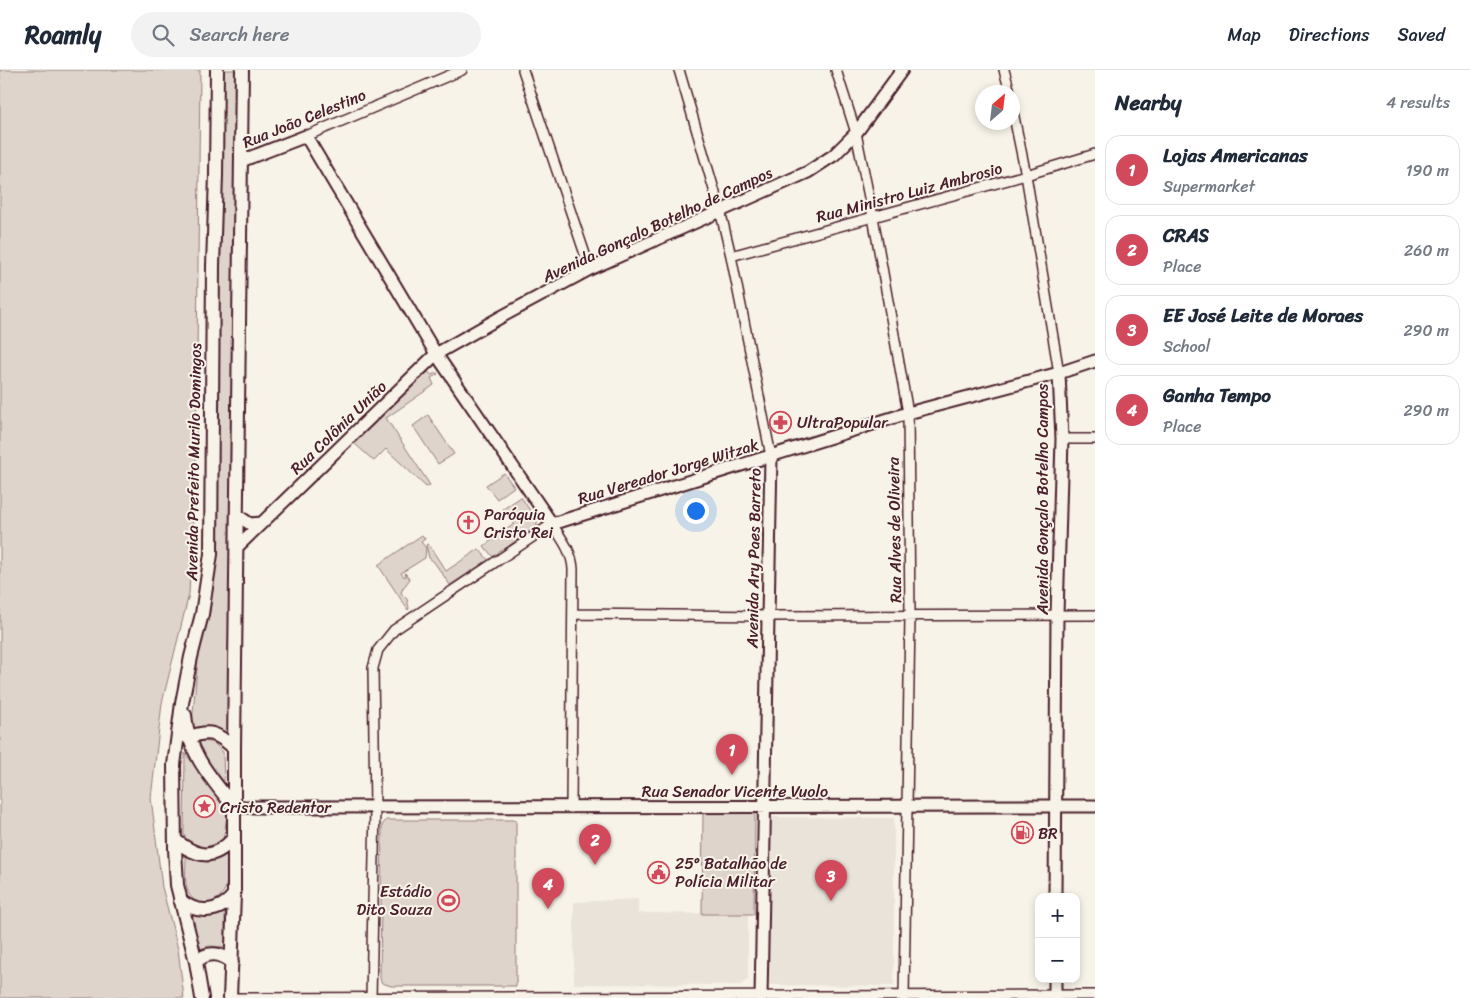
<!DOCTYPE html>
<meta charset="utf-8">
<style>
:root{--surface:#fff;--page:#f2f2f3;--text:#1f2937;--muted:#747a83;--line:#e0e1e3;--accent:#d1495b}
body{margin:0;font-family:Sriracha,sans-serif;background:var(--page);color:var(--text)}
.controls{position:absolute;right:15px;bottom:15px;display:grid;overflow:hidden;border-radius:10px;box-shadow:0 2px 8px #0003}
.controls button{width:45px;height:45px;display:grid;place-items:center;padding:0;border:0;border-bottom:1px solid var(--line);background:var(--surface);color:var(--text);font:25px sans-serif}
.compass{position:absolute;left:975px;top:15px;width:45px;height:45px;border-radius:50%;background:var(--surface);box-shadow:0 2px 8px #0003;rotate:28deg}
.you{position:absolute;left:695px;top:440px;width:18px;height:18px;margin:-12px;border:4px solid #fff;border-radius:50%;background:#1a73e8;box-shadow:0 0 0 8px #1a73e833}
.badge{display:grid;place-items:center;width:32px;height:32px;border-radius:50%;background:var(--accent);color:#fff;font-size:16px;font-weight:700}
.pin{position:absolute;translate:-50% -41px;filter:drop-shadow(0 1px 2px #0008)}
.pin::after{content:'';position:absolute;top:26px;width:18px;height:15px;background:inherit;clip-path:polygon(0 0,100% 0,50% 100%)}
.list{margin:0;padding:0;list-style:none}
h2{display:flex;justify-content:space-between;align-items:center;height:65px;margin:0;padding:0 20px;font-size:21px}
h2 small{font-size:16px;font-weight:400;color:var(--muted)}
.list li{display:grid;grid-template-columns:32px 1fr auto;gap:15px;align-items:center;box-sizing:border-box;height:70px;margin:0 10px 10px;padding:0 10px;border:1px solid var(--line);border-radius:15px}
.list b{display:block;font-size:19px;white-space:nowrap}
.list p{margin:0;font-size:16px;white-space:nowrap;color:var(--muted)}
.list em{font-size:16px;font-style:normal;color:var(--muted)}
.icon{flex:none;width:28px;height:28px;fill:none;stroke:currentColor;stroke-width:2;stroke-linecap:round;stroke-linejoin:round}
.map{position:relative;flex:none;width:1095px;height:928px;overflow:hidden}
header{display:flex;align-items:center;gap:30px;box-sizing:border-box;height:70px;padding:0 25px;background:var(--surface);border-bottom:1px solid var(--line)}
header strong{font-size:24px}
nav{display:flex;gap:28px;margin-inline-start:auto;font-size:18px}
.search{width:350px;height:45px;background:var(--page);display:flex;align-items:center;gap:12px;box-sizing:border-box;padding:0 18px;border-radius:28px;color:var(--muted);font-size:19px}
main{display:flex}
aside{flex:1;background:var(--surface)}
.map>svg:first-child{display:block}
.built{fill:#eae3da}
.green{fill:#ded4cc;stroke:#947a7c}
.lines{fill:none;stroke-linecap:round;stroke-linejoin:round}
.minor-casing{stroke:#4a1f2b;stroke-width:12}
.tertiary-casing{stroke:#4a1f2b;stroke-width:15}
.secondary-casing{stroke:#4a1f2b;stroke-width:16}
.minor{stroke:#f7f3e8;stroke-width:9}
.tertiary{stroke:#f7f3e8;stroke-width:11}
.secondary{stroke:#f7f3e8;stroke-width:12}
.labels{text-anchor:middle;stroke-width:4;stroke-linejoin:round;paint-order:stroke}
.street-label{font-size:16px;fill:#4a1f2b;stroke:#f7f3e8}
.poi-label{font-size:16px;fill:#4a1f2b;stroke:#f7f3e8;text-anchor:start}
</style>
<header>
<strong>Roamly</strong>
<div class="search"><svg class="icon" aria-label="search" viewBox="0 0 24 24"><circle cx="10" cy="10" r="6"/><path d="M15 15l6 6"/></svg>Search here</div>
<nav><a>Map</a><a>Directions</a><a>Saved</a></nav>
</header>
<main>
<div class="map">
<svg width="1095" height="928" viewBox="0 0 1095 928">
<rect width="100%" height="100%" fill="#f7f3e8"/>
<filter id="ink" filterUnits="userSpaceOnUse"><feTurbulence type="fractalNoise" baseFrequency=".02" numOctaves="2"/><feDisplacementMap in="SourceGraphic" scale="10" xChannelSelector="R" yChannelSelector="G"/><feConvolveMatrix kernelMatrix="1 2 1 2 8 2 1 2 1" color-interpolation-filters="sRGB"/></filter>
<g filter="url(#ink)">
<!-- built -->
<path class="built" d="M769,747l125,1v168l-125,-1z
M638,829v14l110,1v65l-7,6 -167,-1v-82z"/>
<!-- green -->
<path class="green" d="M0,0h200l-4,385 -7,139 -27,109 -11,95 11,89 16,62 6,49h-184z
M222,0h14l-8,664c-11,-8 -23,-10 -36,-5v-6l6,-65 12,-46 7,-56 2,-320z
M428,302l4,3 4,-3 2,2 -7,4 3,7 -48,33 44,67 -4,2 -40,-38 -12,12 -20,-18z
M428,345l26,39 -16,10 -25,-38z
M504,403l10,14 -17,12 -11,-14z
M521,427l16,24v5l-44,31 -9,-11 30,-22 -11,-15z
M422,465l3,4 -4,3 5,6 -1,10 -24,15 3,4 2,-1 -1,-3 5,6 -7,9 -2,5 6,6 2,9 -1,2 -30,-45z
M428,474l18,27 33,-22 9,11 -38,25 -16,-23 -5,-4 -3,-13z
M204,671l10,2 9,9 1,30 -12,-13 -17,-26z
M185,683l29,37 15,15 -6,35c-11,11 -31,10 -39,-5z
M703,739h52l-1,105h-52z
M386,750h130v166h-125l-9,-3 -2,-4 2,-154z
M227,784c0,10 1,22 -1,32 -5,18 -29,25 -38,6 -4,-11 -2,-24 -2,-36 15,6 28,7 41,-2z
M225,842v35l-16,-1 -9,3 -10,-36 18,4z"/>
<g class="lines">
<defs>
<path id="minor" d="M523,0l67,199
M679,0l41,140 11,46 40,200
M836,0l20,63 17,84 35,196 2,203 -6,382
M1004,0l6,22
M1012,37l14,68 33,198
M306,66l156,-66
M731,186l295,-81 69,-21
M1062,369h33
M574,544l194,2 327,-1
M230,928l865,-3
M371,928l4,-190 -2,-140 5,-18 16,-20 158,-106c9,14 20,27 21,45l-2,239"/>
<path id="tertiary" d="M241,91l65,-25 130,218 116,170 356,-111 151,-40 36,-12
M237,445l13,9 12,-1
M237,477l199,-193 65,-37 89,-48 218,-97 26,-17 22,-22 46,-63
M234,737l861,-1
M1055,827l2,-282 5,-176 -3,-66
M761,928l10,-542
M1055,928v-19"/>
<path id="secondary" d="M185,645c3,38 26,63 49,92
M188,668c22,-9 29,-5 46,10
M175,770c23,18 38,21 59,-2
M180,830c17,15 40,13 54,-5
M196,892c11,-11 25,-10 36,1
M202,928l-6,-36 -19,-77 -2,-36 -1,-84 8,-62 9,-46 11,-43 9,-60 2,-288 3,-91 1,-105
M230,928l4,-103v-147l8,-678"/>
</defs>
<!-- minor casing -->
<use href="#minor" class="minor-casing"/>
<!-- tertiary casing -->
<use href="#tertiary" class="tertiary-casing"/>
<!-- secondary casing -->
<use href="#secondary" class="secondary-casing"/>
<!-- minor -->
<use href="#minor" class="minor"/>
<!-- tertiary -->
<use href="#tertiary" class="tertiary"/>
<!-- secondary -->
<use href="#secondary" class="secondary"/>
</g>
</g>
<!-- icons -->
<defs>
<symbol id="pharmacy-ring" viewBox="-11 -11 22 22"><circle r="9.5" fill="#f7f3e8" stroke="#d1495b" stroke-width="1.5"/><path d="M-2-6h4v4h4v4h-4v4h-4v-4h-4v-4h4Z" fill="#d1495b"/></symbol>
<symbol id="church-ring" viewBox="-11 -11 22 22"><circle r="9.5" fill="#f7f3e8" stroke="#d1495b" stroke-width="1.5"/><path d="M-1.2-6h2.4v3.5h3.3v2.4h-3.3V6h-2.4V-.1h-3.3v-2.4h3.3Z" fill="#d1495b"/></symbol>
<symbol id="sight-ring" viewBox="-11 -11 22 22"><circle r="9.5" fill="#f7f3e8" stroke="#d1495b" stroke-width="1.5"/><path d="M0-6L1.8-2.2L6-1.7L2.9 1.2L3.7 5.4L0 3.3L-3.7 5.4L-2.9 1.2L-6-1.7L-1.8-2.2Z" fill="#d1495b"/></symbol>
<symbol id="fuel-ring" viewBox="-11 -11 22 22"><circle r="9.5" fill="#f7f3e8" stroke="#d1495b" stroke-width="1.5"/><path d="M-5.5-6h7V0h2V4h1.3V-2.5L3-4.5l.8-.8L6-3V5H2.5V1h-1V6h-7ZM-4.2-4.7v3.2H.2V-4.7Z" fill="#d1495b"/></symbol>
<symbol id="civic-ring" viewBox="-11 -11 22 22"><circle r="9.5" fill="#f7f3e8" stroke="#d1495b" stroke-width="1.5"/><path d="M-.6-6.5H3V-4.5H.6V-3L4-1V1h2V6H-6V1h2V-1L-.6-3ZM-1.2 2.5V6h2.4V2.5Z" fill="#d1495b"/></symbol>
<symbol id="stadium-ring" viewBox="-11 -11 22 22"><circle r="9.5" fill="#f7f3e8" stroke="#d1495b" stroke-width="1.5"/><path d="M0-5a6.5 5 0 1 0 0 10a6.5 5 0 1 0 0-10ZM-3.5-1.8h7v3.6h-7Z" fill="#d1495b"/></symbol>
</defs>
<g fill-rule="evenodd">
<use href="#pharmacy-ring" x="768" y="340" width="25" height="25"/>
<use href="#church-ring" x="456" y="440" width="25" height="25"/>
<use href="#sight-ring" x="192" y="724" width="25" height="25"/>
<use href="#fuel-ring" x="1010" y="750" width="25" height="25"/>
<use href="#civic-ring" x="646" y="790" width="25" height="25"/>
<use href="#stadium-ring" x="436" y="818" width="25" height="25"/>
</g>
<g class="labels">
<!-- street labels -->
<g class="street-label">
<text transform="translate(304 48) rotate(-22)" y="6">Rua João Celestino</text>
<text transform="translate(909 122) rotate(-15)" y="6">Rua Ministro Luiz Ambrosio</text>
<text transform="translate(657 154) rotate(-25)" y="6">Avenida Gonçalo Botelho de Campos</text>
<text transform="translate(338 357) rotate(-44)" y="6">Rua Colônia União</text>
<text transform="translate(193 392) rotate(-89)" y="6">Avenida Prefeito Murilo Domingos</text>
<text transform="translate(668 401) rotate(-17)" y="6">Rua Vereador Jorge Witzak</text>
<text transform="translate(1042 429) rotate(-90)" y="6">Avenida Gonçalo Botelho Campos</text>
<text transform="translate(894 460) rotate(-91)" y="6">Rua Alves de Oliveira</text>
<text transform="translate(753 488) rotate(-89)" y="6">Avenida Ary Paes Barreto</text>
<text x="735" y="727">Rua Senador Vicente Vuolo</text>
</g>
<!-- poi labels -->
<g class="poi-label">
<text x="797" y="358">UltraPopular</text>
<text x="484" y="450">Paróquia<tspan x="484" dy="18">Cristo Rei</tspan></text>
<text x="220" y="743">Cristo Redentor</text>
<text x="1038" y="769">BR</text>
<text x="675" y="799">25º Batalhão de<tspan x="675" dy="18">Polícia Militar</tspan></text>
<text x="432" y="827" text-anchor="end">Estádio<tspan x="432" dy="18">Dito Souza</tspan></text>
</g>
</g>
</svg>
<div class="controls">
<button>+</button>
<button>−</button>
</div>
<svg class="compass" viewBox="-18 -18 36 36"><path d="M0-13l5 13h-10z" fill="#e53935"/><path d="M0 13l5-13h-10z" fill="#747a83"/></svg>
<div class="you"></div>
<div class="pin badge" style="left:732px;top:705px">1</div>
<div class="pin badge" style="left:595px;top:795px">2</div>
<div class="pin badge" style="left:831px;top:831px">3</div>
<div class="pin badge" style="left:548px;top:839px">4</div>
</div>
<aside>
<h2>Nearby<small>4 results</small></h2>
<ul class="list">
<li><span class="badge">1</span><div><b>Lojas Americanas</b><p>Supermarket</p></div><em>190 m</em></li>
<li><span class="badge">2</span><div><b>CRAS</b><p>Place</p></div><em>260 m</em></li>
<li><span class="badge">3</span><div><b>EE José Leite de Moraes</b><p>School</p></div><em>290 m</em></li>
<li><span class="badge">4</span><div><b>Ganha Tempo</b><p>Place</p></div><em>290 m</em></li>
</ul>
</aside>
</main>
